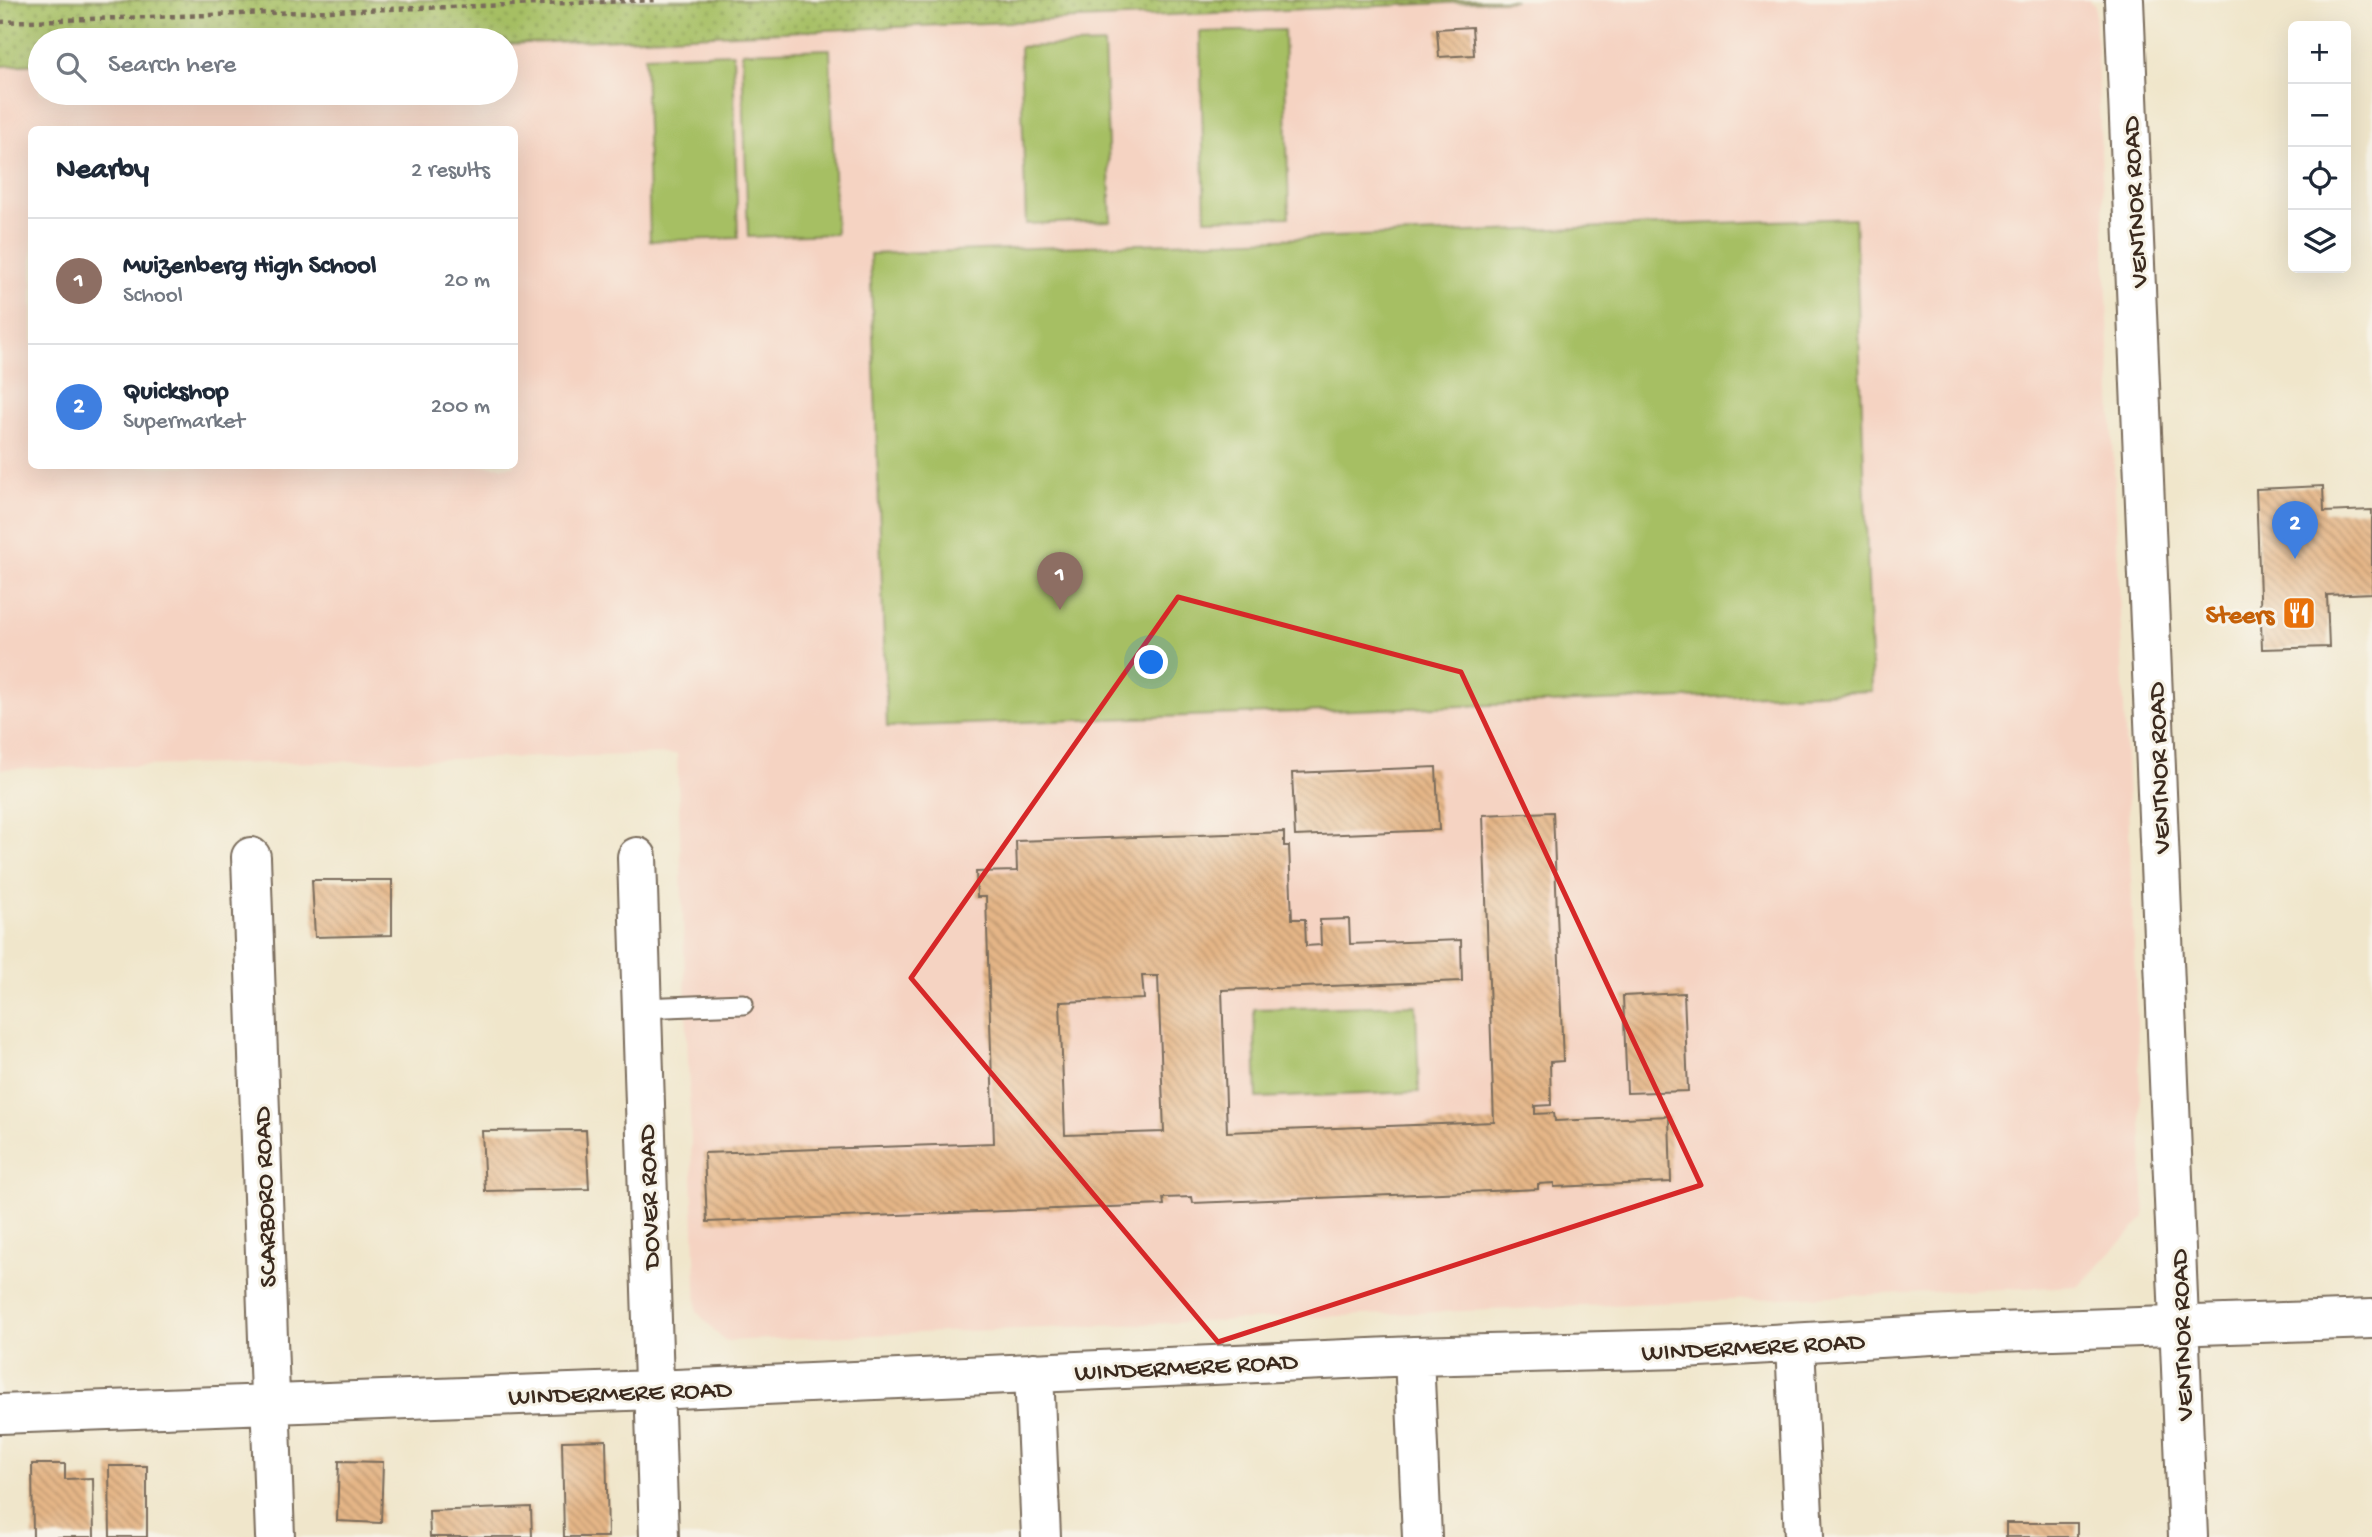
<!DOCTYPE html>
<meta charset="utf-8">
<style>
:root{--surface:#fff;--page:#f2f2f3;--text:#1f2937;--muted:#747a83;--line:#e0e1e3;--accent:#111827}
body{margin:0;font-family:"Gochi Hand",sans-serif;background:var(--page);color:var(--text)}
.controls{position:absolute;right:21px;top:21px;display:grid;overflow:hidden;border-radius:10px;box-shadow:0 7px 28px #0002}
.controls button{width:63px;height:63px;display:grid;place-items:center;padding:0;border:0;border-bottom:2px solid var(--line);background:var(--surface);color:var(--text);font:35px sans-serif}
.you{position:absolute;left:1152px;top:663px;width:24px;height:24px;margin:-18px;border:5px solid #fff;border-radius:50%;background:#1a73e8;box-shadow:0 0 0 10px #1a73e833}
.badge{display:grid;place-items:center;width:46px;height:46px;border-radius:50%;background:var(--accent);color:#fff;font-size:23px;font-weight:700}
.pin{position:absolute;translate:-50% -58px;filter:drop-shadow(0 2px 4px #0008)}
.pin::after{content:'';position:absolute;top:37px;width:24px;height:21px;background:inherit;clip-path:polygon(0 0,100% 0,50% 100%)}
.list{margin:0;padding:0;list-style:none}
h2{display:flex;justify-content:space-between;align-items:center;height:91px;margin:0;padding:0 28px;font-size:30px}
h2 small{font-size:23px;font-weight:400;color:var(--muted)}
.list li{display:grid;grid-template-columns:46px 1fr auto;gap:21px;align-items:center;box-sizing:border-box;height:126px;padding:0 28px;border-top:2px solid var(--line)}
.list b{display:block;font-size:26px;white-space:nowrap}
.list p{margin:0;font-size:23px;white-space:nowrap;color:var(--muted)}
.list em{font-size:23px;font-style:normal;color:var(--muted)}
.icon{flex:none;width:38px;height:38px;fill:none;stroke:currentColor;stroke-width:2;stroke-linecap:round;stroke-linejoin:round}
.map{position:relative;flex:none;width:2372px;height:1537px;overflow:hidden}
.search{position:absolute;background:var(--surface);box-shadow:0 7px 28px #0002;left:28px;top:28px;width:490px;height:77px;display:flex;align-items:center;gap:18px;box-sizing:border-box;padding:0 24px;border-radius:38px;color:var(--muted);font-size:26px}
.panel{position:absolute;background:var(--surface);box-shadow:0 7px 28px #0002;left:28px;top:126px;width:490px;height:343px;border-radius:10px}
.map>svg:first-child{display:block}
.built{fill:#f5d3c2;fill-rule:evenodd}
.grass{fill:url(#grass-dots);stroke:#707441;stroke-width:2}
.pitch{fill:#a6bf64;stroke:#707441;stroke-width:2}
.building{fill:url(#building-back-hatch);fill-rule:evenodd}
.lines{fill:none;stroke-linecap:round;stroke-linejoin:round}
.service-casing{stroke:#7a6c5b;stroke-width:23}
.minor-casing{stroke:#7a6c5b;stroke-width:42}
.path{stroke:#7a6c5b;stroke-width:4.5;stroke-dasharray:5 5;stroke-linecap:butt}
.service{stroke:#fff;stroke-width:19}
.minor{stroke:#fff;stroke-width:38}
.marked{fill:none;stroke:#d62828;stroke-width:5;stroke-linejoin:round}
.labels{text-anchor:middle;stroke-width:6;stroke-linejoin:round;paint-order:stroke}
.street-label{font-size:26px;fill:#3b2a1e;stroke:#f7f3e8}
.food-label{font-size:26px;font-weight:bold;fill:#c56008;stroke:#f7f3e8;text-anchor:end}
</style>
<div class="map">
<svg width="2372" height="1537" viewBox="0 0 2372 1537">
<defs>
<pattern id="grass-dots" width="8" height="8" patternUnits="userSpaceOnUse" patternTransform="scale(1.75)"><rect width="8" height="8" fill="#a6bf64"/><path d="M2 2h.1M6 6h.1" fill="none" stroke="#889b52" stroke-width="1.8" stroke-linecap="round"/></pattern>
<pattern id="building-back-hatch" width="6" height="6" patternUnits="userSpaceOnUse" patternTransform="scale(1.75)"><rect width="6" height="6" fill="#e5b687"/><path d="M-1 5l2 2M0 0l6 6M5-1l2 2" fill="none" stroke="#bb946e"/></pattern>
</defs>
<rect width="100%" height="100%" fill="#f7f3e8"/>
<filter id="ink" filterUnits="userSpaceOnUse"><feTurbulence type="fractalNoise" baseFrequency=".0143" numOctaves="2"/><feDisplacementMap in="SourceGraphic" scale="14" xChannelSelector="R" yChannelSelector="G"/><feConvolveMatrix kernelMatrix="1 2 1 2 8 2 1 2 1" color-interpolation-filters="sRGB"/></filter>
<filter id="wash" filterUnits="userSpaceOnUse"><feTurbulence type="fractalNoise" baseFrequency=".00686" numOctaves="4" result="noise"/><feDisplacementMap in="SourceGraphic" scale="28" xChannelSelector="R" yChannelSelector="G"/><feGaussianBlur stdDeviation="1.57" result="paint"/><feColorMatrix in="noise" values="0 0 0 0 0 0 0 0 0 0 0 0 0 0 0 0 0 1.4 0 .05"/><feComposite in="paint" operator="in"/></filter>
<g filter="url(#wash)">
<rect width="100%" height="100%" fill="#f0e6cb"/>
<!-- built -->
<path class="built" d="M1514,0h574l7,6 50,1211 -66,69 -1355,55 -27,-29 -20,-558 -677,15v-704l40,-2v30h466v-50zM32,130h482v336h-482z"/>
<!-- grass -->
<path class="grass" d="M0,0h1516l-1010,44v-4h-466v24l-40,2z"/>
<!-- pitch -->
<path class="pitch" d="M1284,30l5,187 -84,2 -5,-187z
M1104,44l7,177 -85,3 -6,-177z
M830,49l6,185 -88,3 -6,-185z
M733,53l5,185 -88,3 -5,-185z
M1855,218l17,473 -985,36 -17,-473z
M1416,1005l3,87 -162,6 -3,-89z"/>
<g id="blocks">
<!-- building -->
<path class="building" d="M1472,27l2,28 -35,2 -2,-28z
M2323,486l1,26 48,-2v83l-45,2 2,52 -67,2 -6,-160z
M1436,767l3,63 -144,6 -3,-63z
M1553,812l10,249 -13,1 1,43 -16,1v8l19,-1 1,8 114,-5 2,66 -117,5v-4l-16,1v5l-345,14 -1,-6 -29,1 1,7 -457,17 -3,-69 290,-10 -8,-246h-9l-1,-25 41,-1 -1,-30 268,-9v14h5l3,73h13l1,27 15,-1 -1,-25 29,-1 1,25 111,-4 1,41 -240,9 5,142 267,-10 -11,-307zM1142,976h16l6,156 -99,3 -5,-133 84,-3z
M312,880h80v55l-77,2z
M1684,993l4,98 -61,2 -4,-97z
M586,1130l3,59 -104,2 -3,-60z
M606,1440l2,97h-44l-2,-96z
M339,1461l44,1 -2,61 -44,-2z
M32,1464h33v15l28,-1 1,59h-61z
M109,1466h38v71h-37z
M531,1507l1,30h-102l-1,-26z
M2006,1523h71v14h-71z"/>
</g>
</g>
<g filter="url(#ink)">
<use href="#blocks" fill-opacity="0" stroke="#7a6c5b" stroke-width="2"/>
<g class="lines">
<defs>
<path id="service" d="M642,1008l101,-4"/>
<path id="minor" d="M2124,0l64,1537
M251,857l24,680
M637,857l22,680
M1795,1344l9,193
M1414,1356l8,181
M1034,1372l7,165
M0,1414l653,-24 761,-34 269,-7 284,-16 405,-14"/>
</defs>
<!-- service casing -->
<use href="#service" class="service-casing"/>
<!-- minor casing -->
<use href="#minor" class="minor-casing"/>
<!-- path -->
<path class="path" d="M0,22l659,-22"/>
<!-- service -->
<use href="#service" class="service"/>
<!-- minor -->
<use href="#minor" class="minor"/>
</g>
</g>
<!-- marked area -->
<path class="marked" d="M1178,597l283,75 240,513 -483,157 -307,-364z"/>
<!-- icons -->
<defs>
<symbol id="restaurant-square" viewBox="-11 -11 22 22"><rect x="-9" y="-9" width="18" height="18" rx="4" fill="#e8710a" stroke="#f7f3e8"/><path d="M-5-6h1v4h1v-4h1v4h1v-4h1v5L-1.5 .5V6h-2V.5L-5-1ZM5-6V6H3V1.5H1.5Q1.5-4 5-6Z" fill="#fff"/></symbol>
</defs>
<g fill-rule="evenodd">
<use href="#restaurant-square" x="2280" y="594" width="38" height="38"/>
</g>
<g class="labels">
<!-- street labels -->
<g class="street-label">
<text transform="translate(2133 202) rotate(-93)" y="9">VENTNOR ROAD</text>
<text transform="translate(2157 768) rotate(-92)" y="9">VENTNOR ROAD</text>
<text transform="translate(263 1197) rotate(-92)" y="9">SCARBORO ROAD</text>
<text transform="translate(647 1197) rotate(-92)" y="9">DOVER ROAD</text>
<text transform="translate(2180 1335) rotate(-92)" y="9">VENTNOR ROAD</text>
<text transform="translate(1753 1345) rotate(-3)" y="9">WINDERMERE ROAD</text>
<text transform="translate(1186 1365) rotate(-3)" y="9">WINDERMERE ROAD</text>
<text transform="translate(620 1391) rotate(-2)" y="9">WINDERMERE ROAD</text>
</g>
<!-- food labels -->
<g class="food-label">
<text x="2274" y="622">Steers</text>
</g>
</g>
</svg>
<div class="controls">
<button>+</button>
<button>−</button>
<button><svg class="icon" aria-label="locate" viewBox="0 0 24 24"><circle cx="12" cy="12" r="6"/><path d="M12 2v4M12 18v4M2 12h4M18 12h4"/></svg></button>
<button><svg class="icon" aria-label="layers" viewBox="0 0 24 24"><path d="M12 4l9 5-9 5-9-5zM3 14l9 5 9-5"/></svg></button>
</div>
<div class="you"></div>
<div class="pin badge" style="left:1060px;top:610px;background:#8d6e63">1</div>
<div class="pin badge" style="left:2295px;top:559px;background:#3f7fe0">2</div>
<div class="search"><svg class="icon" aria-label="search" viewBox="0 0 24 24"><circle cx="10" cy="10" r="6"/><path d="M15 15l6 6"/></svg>Search here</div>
<section class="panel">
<h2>Nearby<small>2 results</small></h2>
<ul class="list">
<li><span class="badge" style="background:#8d6e63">1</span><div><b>Muizenberg High School</b><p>School</p></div><em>20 m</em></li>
<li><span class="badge" style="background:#3f7fe0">2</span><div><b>Quickshop</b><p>Supermarket</p></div><em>200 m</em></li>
</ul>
</section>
</div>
